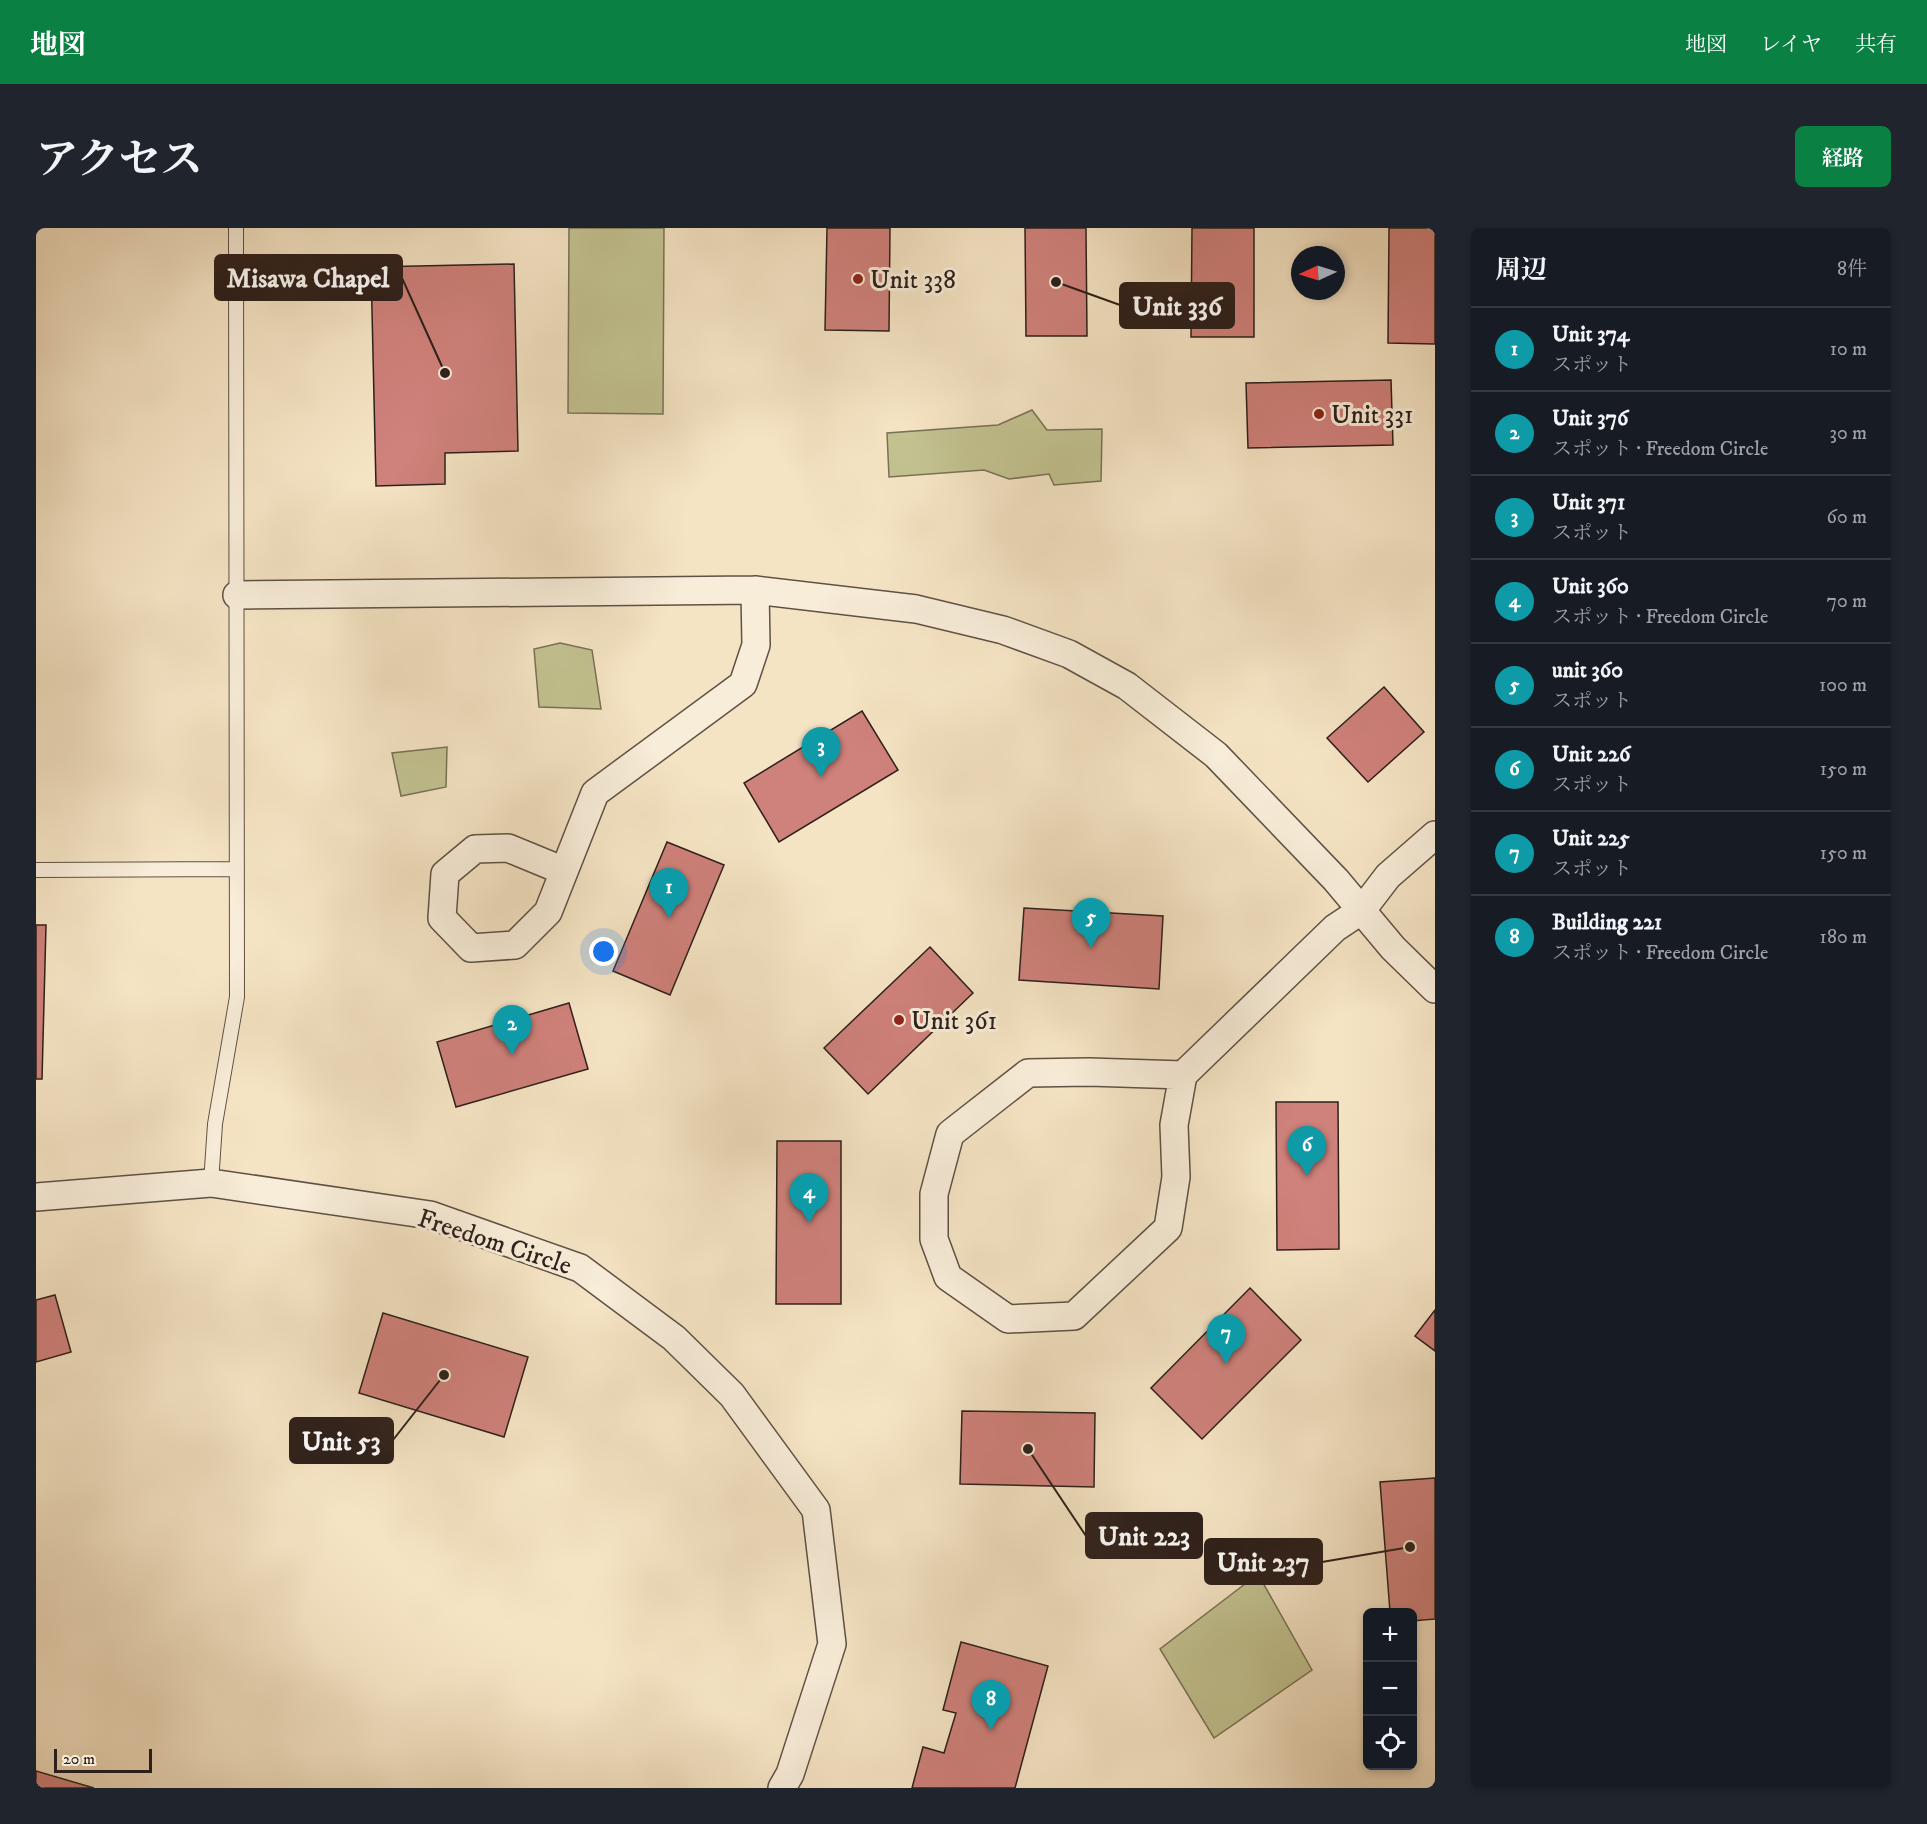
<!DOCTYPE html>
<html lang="ja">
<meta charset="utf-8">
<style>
:root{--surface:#171b24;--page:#20242c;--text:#f1f3f6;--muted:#9ea1a6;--line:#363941;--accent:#0b8043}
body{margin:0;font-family:"IM FELL DW Pica","Noto Serif JP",serif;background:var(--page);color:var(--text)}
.controls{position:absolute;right:18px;bottom:18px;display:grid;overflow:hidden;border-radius:9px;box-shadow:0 3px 9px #0003}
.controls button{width:54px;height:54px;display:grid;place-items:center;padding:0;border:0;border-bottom:2px solid var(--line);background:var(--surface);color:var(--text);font:30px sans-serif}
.compass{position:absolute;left:1255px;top:18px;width:54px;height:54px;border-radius:50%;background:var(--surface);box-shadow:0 3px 9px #0003;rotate:266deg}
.scale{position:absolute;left:18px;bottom:15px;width:98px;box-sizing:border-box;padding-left:6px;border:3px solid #2d201b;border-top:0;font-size:16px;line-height:21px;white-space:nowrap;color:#2d201b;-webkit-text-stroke:4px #f8edd9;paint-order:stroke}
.you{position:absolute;left:568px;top:724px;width:21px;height:21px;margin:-15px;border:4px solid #fff;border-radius:50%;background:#1a73e8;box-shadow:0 0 0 9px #1a73e833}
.badge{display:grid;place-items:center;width:39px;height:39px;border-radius:50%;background:var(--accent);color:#fff;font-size:20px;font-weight:700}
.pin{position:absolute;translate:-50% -50px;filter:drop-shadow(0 2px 3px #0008)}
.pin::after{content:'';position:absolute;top:32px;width:21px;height:18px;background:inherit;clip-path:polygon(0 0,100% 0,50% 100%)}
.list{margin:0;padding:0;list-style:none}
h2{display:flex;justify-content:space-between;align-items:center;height:78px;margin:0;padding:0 24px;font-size:26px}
h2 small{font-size:20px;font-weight:400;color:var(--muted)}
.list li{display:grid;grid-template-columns:39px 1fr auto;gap:18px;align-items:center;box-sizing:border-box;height:84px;padding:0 24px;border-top:2px solid var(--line)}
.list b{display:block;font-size:22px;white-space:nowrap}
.list p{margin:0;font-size:20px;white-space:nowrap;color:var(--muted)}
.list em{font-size:20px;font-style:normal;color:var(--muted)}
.icon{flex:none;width:33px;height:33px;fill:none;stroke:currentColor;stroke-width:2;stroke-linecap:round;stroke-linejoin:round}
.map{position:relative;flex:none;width:1399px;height:1560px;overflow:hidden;border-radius:9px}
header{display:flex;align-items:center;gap:36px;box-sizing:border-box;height:84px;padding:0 30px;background:var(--accent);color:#fff}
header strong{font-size:28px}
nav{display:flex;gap:33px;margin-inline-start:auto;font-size:21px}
.intro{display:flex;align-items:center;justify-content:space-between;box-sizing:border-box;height:144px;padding:0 36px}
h1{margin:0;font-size:42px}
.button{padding:15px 27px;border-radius:9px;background:var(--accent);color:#fff;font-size:21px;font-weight:700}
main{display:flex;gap:36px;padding:0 36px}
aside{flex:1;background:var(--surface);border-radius:9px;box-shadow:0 3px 9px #0003}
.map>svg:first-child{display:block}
.green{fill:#c2c290;stroke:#787156;stroke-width:1.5}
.building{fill:#cf817b;stroke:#2d201b;stroke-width:1.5}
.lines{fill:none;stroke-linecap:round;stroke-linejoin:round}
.lane-casing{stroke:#5f5145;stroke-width:16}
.street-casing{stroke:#5f5145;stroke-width:30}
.lane{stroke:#f8edd9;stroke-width:14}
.street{stroke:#f8edd9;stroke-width:27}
.poi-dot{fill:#8f2418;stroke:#f8edd9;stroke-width:2}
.labels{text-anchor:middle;stroke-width:6;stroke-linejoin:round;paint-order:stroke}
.poi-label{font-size:26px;fill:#2d201b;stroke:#f8edd9;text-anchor:start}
.street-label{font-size:26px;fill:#2d201b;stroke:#f8edd9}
.leader{fill:none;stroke:#2d201b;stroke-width:2}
.callout-dot{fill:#2d201b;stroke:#f8edd9;stroke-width:2}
.callout{fill:#2d201b;stroke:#2d201b;stroke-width:2}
.callout-label{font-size:27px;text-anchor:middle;font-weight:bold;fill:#fff}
</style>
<header>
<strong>地図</strong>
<nav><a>地図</a><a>レイヤ</a><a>共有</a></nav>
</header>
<div class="intro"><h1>アクセス</h1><a class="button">経路</a></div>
<main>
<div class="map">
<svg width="1399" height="1560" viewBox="0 0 1399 1560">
<rect width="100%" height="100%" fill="#f5e4c4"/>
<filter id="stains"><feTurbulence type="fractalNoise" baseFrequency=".00333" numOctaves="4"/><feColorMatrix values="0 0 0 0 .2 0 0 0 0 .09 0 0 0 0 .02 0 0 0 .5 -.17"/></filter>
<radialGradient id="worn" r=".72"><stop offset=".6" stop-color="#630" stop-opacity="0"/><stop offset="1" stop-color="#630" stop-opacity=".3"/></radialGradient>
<!-- green -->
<path class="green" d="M533,0h95l-1,186 -95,-1z
M996,182l15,20 55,-1 -1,52 -47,4 -5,-11 -40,5 -25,-9 -95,7 -2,-44 111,-8z
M524,415l32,7 9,59 -62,-2 -5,-58z
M411,519l-1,40 -45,9 -9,-43z
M1222,1346l54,96 -98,68 -54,-89z"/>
<!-- building -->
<path class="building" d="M791,0h63l-1,103 -64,-1z
M989,0h61l1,108h-61z
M1156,0h62v109h-63z
M1353,0h46v116l-47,-1z
M478,36l4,187 -73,2v31l-69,2 -5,-219z
M1355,152l2,65 -145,3 -2,-65z
M1348,459l40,45 -56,50 -41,-44z
M826,483l36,59 -119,72 -35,-59z
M631,614l57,23 -54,130 -57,-24z
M988,680l139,8 -4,73 -140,-9z
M0,697h10l-4,154h-6z
M894,719l43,46 -105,101 -44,-46z
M533,775l19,66 -132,38 -19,-65z
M1240,874h62l1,147 -62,1z
M741,913h64v163h-65z
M1214,1060l51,52 -99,99 -51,-51z
M19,1067l16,57 -35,10v-62z
M1399,1082v41l-20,-15z
M347,1085l145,44 -24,80 -145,-44z
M926,1183l133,2 -1,74 -134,-3z
M1399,1250v141l-23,2v-9h-22l-10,-130z
M925,1414l87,24 -33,122h-103l11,-41 21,6 12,-40 -13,-3z
M0,1543l58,17h-58z"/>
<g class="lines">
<defs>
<path id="lane" d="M0,642l201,-1
M175,955l4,-59 22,-127 -1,-769"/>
<path id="street" d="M201,367l518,-5 161,19 87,21 66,24 58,32 89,69 120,125 57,68 42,41
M528,643l-56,-23 -33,1 -30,25 -3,44 29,30 44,-3 33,-33 47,-119 148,-109 13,-39 -1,-55
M1147,847l-9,50 2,52 -8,51 -94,88 -66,3 -60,-42 -14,-38v-45l16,-60 78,-61 61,-1 94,3 152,-147 27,-18 26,-34 47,-41
M0,969l175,-14 219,32 150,53 94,70 58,57 84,115 16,134 -42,130 -8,14"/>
</defs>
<!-- lane casing -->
<use href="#lane" class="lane-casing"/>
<!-- street casing -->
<use href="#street" class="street-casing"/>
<!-- lane -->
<use href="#lane" class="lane"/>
<!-- street -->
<use href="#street" class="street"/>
</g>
<!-- markers -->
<g class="poi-dot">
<circle cx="822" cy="51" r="6"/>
<circle cx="1283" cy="186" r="6"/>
<circle cx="863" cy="792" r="6"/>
</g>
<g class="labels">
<!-- poi labels -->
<g class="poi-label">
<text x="834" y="60">Unit 338</text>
<text x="1295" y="195">Unit 331</text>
<text x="875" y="801">Unit 361</text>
</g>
<!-- street labels -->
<g class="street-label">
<text transform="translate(459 1013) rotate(18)" y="9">Freedom Circle</text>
</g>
</g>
<!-- callouts -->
<path class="leader" d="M409 145L366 50M1020 54L1084 77M408 1147L357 1212M992 1221L1050 1308M1374 1319L1286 1334"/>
<g class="callout-dot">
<circle cx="409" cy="145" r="6"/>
<circle cx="1020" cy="54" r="6"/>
<circle cx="408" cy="1147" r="6"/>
<circle cx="992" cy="1221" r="6"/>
<circle cx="1374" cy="1319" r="6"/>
</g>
<g class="callout">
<rect x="179" y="27" width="187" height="45" rx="6"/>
<rect x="1084" y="55" width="114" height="45" rx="6"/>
<rect x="254" y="1190" width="103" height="45" rx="6"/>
<rect x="1050" y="1285" width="116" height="45" rx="6"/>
<rect x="1169" y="1311" width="117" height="45" rx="6"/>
</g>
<g class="callout-label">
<text x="272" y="59">Misawa Chapel</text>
<text x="1141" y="87">Unit 336</text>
<text x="305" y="1222">Unit 53</text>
<text x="1108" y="1317">Unit 223</text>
<text x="1227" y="1343">Unit 237</text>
</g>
<rect width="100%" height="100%" filter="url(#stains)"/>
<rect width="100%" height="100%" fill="url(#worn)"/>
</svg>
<div class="controls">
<button>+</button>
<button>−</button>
<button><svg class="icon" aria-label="locate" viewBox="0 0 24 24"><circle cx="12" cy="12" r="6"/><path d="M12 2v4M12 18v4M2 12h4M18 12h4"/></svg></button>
</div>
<svg class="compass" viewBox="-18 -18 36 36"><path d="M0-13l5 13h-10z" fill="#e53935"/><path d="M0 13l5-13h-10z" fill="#9ea1a6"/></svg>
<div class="scale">20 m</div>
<div class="you"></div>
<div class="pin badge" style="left:633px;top:690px;background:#0f9aa8">1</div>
<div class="pin badge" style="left:476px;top:827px;background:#0f9aa8">2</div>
<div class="pin badge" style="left:785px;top:549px;background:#0f9aa8">3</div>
<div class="pin badge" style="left:773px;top:995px;background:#0f9aa8">4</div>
<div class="pin badge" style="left:1055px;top:720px;background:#0f9aa8">5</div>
<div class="pin badge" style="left:1271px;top:948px;background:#0f9aa8">6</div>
<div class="pin badge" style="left:1190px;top:1136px;background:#0f9aa8">7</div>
<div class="pin badge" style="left:955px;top:1502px;background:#0f9aa8">8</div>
</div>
<aside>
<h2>周辺<small>8件</small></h2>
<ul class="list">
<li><span class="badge" style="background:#0f9aa8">1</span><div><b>Unit 374</b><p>スポット</p></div><em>10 m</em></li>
<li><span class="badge" style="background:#0f9aa8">2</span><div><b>Unit 376</b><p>スポット · Freedom Circle</p></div><em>30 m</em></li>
<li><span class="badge" style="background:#0f9aa8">3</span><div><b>Unit 371</b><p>スポット</p></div><em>60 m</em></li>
<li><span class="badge" style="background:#0f9aa8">4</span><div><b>Unit 360</b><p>スポット · Freedom Circle</p></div><em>70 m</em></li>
<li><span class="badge" style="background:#0f9aa8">5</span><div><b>unit 360</b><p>スポット</p></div><em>100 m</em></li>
<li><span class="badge" style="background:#0f9aa8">6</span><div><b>Unit 226</b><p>スポット</p></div><em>150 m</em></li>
<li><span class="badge" style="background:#0f9aa8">7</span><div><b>Unit 225</b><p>スポット</p></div><em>150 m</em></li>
<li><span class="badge" style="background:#0f9aa8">8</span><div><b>Building 221</b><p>スポット · Freedom Circle</p></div><em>180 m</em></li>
</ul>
</aside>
</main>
